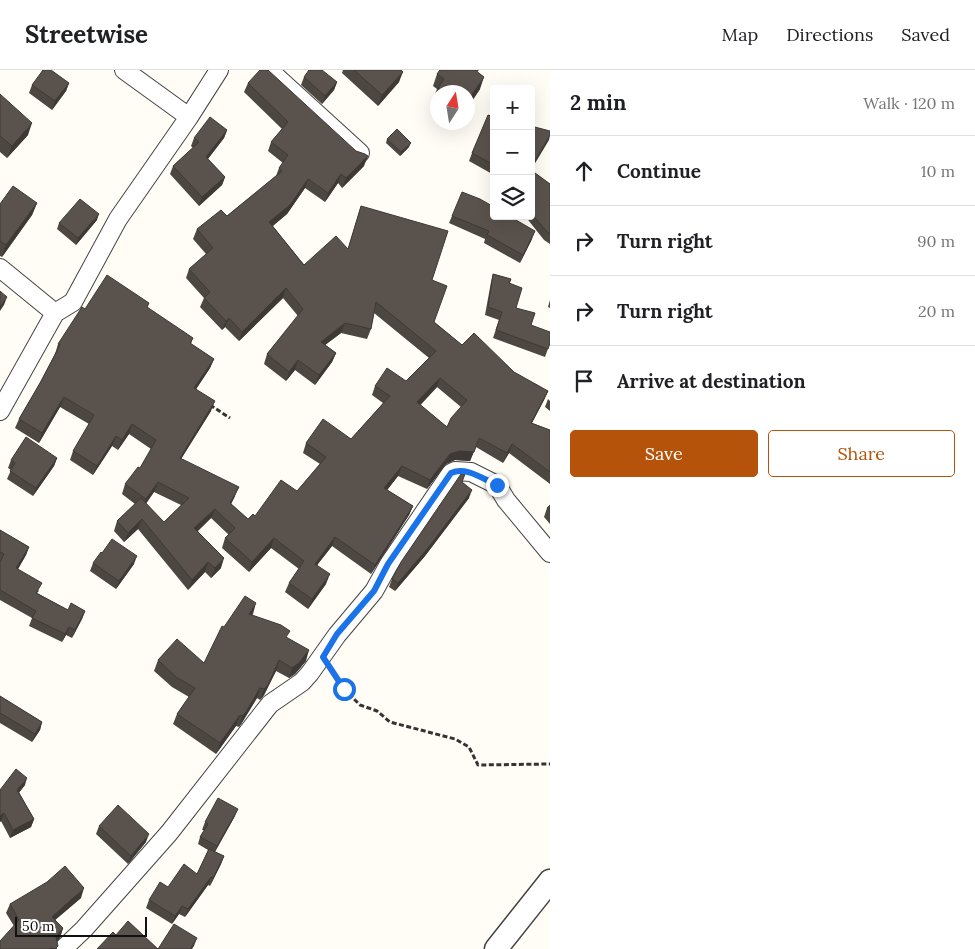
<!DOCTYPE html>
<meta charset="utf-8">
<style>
:root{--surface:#fff;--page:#f6f6f6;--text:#202124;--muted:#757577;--line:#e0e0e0;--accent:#b45309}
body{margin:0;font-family:Lora,serif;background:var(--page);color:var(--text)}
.controls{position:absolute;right:15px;top:15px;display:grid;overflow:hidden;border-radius:5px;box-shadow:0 5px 20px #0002}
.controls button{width:45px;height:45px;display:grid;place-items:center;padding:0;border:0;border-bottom:1px solid var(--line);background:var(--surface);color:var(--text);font:25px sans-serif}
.compass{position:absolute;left:430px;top:15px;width:45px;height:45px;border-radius:50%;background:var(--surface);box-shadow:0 5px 20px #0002;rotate:12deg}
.scale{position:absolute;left:15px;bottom:12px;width:132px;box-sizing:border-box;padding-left:5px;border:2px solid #111;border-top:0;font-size:14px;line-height:18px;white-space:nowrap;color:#111;-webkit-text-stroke:4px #fff;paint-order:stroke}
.stop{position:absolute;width:15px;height:15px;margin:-11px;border:4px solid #1a73e8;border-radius:50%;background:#fff}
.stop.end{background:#1a73e8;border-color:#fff;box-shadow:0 1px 5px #0008}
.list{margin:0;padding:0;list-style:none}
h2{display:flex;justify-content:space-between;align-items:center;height:65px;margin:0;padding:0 20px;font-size:21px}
h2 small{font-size:16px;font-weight:400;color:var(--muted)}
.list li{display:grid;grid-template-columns:32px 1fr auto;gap:15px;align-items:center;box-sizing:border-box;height:70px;padding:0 20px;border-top:1px solid var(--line)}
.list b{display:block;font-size:19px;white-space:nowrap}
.list em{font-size:16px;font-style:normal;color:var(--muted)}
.actions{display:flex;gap:10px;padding:15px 20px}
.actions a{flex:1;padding:11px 0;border:1px solid var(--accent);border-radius:5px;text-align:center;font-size:18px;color:var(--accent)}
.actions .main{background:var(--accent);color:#fff}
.icon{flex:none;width:28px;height:28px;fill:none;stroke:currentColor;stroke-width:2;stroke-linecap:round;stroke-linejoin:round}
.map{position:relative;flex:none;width:550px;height:879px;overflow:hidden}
header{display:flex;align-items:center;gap:30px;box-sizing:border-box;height:70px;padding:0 25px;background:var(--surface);border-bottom:1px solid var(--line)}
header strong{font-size:24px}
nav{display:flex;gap:28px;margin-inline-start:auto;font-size:18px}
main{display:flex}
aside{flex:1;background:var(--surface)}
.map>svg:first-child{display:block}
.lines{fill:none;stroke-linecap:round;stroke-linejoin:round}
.minor-casing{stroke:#444;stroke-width:20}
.tertiary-casing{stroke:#444;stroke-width:25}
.path{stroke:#333;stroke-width:3;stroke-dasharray:5 2.5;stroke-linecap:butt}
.minor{stroke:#fff;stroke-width:18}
.tertiary{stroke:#fff;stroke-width:22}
.wall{fill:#4d4742;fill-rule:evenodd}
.shaded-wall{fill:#3f3936}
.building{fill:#5a524d;stroke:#3f3936;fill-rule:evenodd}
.route{stroke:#1a73e8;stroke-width:6}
</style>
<header>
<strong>Streetwise</strong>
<nav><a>Map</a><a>Directions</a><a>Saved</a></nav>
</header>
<main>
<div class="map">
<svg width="550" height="879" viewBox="0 0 550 879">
<rect width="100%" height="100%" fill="#fffdf5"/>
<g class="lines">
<defs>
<path id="minor" d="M124,0l65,47
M269,0l91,83
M0,198l55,45
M0,341l55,-98 18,-11 45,-83 71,-102 30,-47
M63,879l21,-20 85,-96 101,-129 32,-22 8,-9 27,-38 37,-44 15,-27 62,-91 4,-2 16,1 26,13 9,15 44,53"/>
<path id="tertiary" d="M496,879l54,-68"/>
</defs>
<!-- minor casing -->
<use href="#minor" class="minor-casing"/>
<!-- tertiary casing -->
<use href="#tertiary" class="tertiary-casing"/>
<!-- path -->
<path class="path" d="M210,335l20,13
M331,600l13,19 16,16 17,6 13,11 65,17 14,8 9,18 72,-1"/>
<!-- minor -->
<use href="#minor" class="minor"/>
<!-- tertiary -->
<use href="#tertiary" class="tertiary"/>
</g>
<!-- wall -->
<path class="wall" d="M343,0h58l-2,12 -21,24 -36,-33z
M440,0h39l-2,2 3,17 -12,18v-15h-30v10l-5,-3 4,-10 -4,-3 4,-12z
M304,7l33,5 -3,8 -12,14 -21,-19z
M69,13l-3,8 -14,19 -23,-17 3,-8z
M248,13l116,83 -22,22 -4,-5 -13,19 -20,-14 -18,26 -14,12 31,39 44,-16 13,-43 71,74 2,42 28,23 86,46 -4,9 -12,23 18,7v54l-41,-31 -6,10 -27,-16 -6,14 -15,-1 -9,4 -19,25 -29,-13 -11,14 26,16 -4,9 -38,59 -39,-28 -15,19 9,19 -18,25 -23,-17 4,-9 10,-14 -28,-21 -22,24 -27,-24 3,-10 4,-3 -18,-17 -13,13 23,37 -10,10 -6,-6 -17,18 -50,-61 -14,13 -10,-11 3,-10 18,-17 -13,-10 3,-10 15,-16 11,-19 -22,-15 -11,16 -6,-4 -19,29 -23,-15 3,-9 16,-27 -29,-17 -21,36 -24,-15 4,-9 21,-36 15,-29 3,-10 27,-35 64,-6 -2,5 46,30 -2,6 23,15 -4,9 -14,21 15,22 -30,48 54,37 -4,8 17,15 7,-3 42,-25 23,-27 -17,-11 3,-10 45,-4 32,-36 -11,-8 3,-9 31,-5 23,-23 -55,-45 -3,16 -4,10 -26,-6 -16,12 11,8 -4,9 -17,23 -20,-15 -9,11 -22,-17 3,-10 31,-38 -15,-18 -44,43 -14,-14 -3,3 -22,-23 4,-9 -18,-20 3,-9 17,-15 -13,-15 4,-10 30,-13 49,-40 3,-8 4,-5 -15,-12 3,-9 11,-13 -38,-37zM437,317l24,20 -14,20 -27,-22zM154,422l27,13 -17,17 -18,-18z
M0,24l28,41 -21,23 -7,-6z
M494,47v58l-25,-14 3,-8z
M227,60l-3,8 -16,21 17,18 -3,8 -23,21 -29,-32 3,-8 20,-18 -2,-2 3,-8z
M387,69l22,8 -9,9 -14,-13z
M531,100l19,14v60l-6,-4 -19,-24h6z
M37,133l-5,12 -30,42 -2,-1v-52z
M452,146l80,23 -12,24 -36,-20 1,-4 -36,-16z
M97,150l-21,25 -19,-16 2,-6z
M493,204l18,5 -1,4 6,25 15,17 19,18 -5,14 -52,-19 6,-18 -14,-5 6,-33z
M550,230v8l-2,-1z
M548,329l2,2v10l-5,-4z
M57,388l-3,8 -21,30 -26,-17 4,-9 -3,-2 3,-8z
M462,412l7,16 -44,58 -30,35 -6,-4 3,-8z
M550,435v19l-6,-7 3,-9z
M0,460l29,17 -3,8 -8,14 21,22 -2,2 31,17 17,1 -3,8 -10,19 -6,-3 -4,7 -33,-16 3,-8 -32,-18z
M93,493l41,1 -18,25 -26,-18z
M253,544l-1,1 35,23 19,23 -11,13 -6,4 -13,-7 -12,24 -4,5 -3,-2 -15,25 -3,4 -3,-1 -20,28 -43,-30 4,-10 12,-17 -17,-10 -18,-16 4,-11 46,3 20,-36z
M0,626l42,26 -2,8 -8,12 -32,-19z
M25,715l-6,7 15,27 -3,8 -21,11 -9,-17 -1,1v-32z
M235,746l-20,36 9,4 -3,8 -11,22 -2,-1 -23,32 -6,-3 -7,10 -26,-16 3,-8 19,-13 29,-13 11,-24 -10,-6 2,-7 4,-7h-2l3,-8z
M99,756l47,16 -18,22 -32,-30z
M81,828l-26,22 8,8 -3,10 -3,3v8h-57l14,-23 -8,-13 4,-9z"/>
<!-- shaded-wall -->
<path class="shaded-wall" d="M403,2l-4,10 -21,24 4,-11z
M484,7l-4,12 -12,18 3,-11z
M337,12l-3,8 -12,14 3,-8z
M69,13l-3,8 -14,19 3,-9z
M32,53l-4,12 -21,23 5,-12z
M227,60l-3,8 -21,27 3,-8z
M550,65l-1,5 -18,30v-3z
M411,73l-2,4 -9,9 1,-4z
M368,86l-4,10 -22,22 4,-10z
M341,104l-3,9 -13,19 3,-9z
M225,107l-3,8 -23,21 3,-9z
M308,109l-3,9 -18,26 -21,17 3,-9z
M37,133l-5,12 -30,42 4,-12z
M99,144l-2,6 -21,25 2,-7z
M535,161l-3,8 -12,24 3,-8z
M286,218l-3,10 -44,43 3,-9z
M7,227l-3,8 -4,6v-5z
M229,248l-4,9 -3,3 4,-9z
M345,253l-4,10 -24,18 4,-9z
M336,283l-4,9 -17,23 4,-10z
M214,289l-4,9 -19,29 3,-9z
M298,290l-3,10 -9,11 3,-9z
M440,308l-3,9 -23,25 3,-10z
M548,321l-4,9 -17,32 4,-9z
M64,327l-4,10 -21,36 3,-10z
M215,331l-4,10 -35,56 4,-9z
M132,354l-3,10 -11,16 4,-10z
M116,366l-4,10 -19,29 4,-9z
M479,368l-9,23 -15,-1 -9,4 -19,25 3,-9 20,-26z
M512,374l-3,9 -6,10 4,-10z
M57,388l-3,8 -21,30 3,-8z
M402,396l-4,10 -17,22 3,-10z
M158,412l-4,10 -12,16 4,-9z
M239,417l-4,9 -8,16 3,-9z
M472,420l-3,8 -44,58 -30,35 3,-8z
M413,436l-4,9 -38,59 4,-9z
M215,439l-4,9 -20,19 3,-9z
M142,449l-4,10 -14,13 4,-9z
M335,467l-3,9 -21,27 4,-9z
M274,468l-3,10 -22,24 3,-10z
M29,477l-3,8 -12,21 2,-8z
M137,486l-3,8 -18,25 3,-8z
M224,488l-3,10 -10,10 4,-10z
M208,492l-3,10 -17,18 4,-10z
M330,504l-4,10 -18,25 4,-10z
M256,533l-3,11 -8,11 4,-11z
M85,541l-3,8 -10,19 3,-8z
M69,557l-3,8 -4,7 3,-8z
M309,580l-3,11 -11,13 -6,4 3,-10z
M279,590l-3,11 -12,24 -4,5 4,-11z
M260,618l-3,10 -18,29 3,-11z
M240,645l-4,11 -20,28 4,-11z
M42,652l-2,8 -8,12 3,-8z
M27,708l-2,7 -10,13 2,-8z
M238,739l-3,7 -21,37 3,-7z
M4,743l-3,8 -1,1v-6z
M34,749l-3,8 -21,11 3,-8z
M149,764l-3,8 -18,22 3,-8z
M224,786l-3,8 -11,22 3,-8z
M211,807l-3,8 -23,32 3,-8z
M84,818l-3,10 -33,28 4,-9z
M182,836l-3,8 -7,10 3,-8z
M63,858l-3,10 -7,8 3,-9z
M197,868l-3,8 -2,3h-2z"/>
<!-- building -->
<path class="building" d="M43,0h8l18,13 -14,18 -23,-16z
M260,0h8l88,81 9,3 3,2 -22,22 -5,-4 -13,19 -20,-14 -18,26 -21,17 35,43 32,-29 12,13 13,-43 87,25 -16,49 15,6 -13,36 28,23 12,-12 40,39 34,19 -17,32 19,7v42l-38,-28 -5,9 -28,-15 -5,14 -15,-1 -9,3 -20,26 -28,-14 -18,22 29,18 -38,59 -40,-28 -20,27 15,10 -18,25 -23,-16 15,-22 -30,-23 -22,24 -27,-24 10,-10 -20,-19 -21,19 30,30 -9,10 -7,-6 -16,18 -50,-61 -14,14 -11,-12 24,-23 23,24 25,-24 -31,-16 -12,17 -21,-15 13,-17 2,1 16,-28 -24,-16 -10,16 -6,-4 -19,30 -24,-15 21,-36 -30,-18 -22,36 -23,-14 21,-36 20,-38 -2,-1 24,-37 3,2 22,-34 42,28 -2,4 46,31 -3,5 24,16 -20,29 21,13 -35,57 59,29 -9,16 18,16 5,-5 2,2 26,-36 16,11 29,-34 -20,-14 17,-24 28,20 39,-43 -15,-10 12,-18 19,13 30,-30 -60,-49 -5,27 -26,-6 -24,19 15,11 -17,22 -21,-15 -9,12 -22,-18 36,-45 -17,-21 -44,44 -13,-14 -3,3 -22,-23 6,-6 -21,-23 24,-21 -16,-19 24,-19 6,6 55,-45 -3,-3 9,-13 -17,-13 17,-20 -40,-39zM440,308l27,22 -16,18 -4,9 -30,-25z
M309,0h13l15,12 -12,14 -21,-19z
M354,0h47l2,2 -21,23z
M440,0h35l9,7 -13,19 -3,-3v-1h-2l-7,-5 -4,5h-10l-7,-4 6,-9 -7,-5z
M0,24l32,29 -20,23 -12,-10z
M488,45l6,2v48l-22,-12z
M210,47l17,13 -21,27 19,20 -23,20 -29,-31 26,-24 -5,-4z
M531,56l19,5v4l-19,32z
M397,59l14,14 -10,9 -14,-13z
M531,100l19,14v50l-3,-2 -16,-19z
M13,116l24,17 -31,42 -6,-4v-37z
M462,122l18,7 14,8v9h15l26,15 -12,24 -36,-20 2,-4 -37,-15z
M80,129l19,15 -21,24 -19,-15z
M493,204l18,5 -2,4 13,5 -6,20 19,5 -4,12 19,7v11l-2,6 -52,-19 6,-18 -14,-5z
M0,221l7,6 -7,9z
M26,367l31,21 -21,30 -26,-17 5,-8 -4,-3z
M461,404h4l-3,8 10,8 -44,58 -30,35 -6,-4 9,-17z
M550,435v5l-3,-2z
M0,460l29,17 -13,21 26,15 -6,10 32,17 3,-7 14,8 -10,19 -6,-3 -4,7 -33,-16 4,-7 -36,-21v-28l4,-8 -4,-2z
M112,469l25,17 -18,25 -26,-18 8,-11 1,1z
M245,526l11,7 -7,11 32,11 9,6 -4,6 23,13 -10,13 -7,5 -13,-8 -11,25 -4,4 -4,-1 -14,24 -4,4 -2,-1 -20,28 -43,-29 18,-26 -19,-11 -18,-17 19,-21 27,24 18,-37 2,1z
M0,626l42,26 -7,12 -35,-21z
M16,699l11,9 -10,12 17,29 -21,11 -9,-17 -4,3v-26z
M218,728l20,11 -21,37 -17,-9 8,-13 -3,-2z
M118,735l31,29 -18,22 -32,-30z
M209,779l15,7 -11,22 -2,-1 -23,32 -6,-3 -7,10 -26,-16 11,-18 8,5 16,-23 13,10z
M65,796l19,22 -32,29 11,11 -7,9 2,9 -3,3 -4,-1 -1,1h-50v-8l19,-21 -9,-16 37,-22z
M128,851l30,28 16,-25 23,14 -7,11h-93l16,-17 3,3z"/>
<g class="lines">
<!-- route -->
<path class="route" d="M344,619l-21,-32 14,-23 37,-43 14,-27 63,-91c15,-7 32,6 46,12"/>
</g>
</svg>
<div class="controls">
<button>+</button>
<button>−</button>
<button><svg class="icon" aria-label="layers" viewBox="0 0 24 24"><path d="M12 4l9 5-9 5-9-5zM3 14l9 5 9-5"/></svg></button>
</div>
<svg class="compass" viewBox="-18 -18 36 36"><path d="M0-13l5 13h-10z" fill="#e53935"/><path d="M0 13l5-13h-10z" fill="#757577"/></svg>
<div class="scale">50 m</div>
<div class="stop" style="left:344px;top:619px"></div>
<div class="stop end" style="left:497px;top:415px"></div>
</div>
<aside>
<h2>2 min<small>Walk · 120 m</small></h2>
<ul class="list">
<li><svg class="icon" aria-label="ahead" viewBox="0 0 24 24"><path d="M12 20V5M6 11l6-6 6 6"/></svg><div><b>Continue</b></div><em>10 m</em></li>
<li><svg class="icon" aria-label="right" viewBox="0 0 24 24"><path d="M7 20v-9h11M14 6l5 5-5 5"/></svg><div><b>Turn right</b></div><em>90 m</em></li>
<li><svg class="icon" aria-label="right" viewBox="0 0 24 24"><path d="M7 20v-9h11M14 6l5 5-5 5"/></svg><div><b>Turn right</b></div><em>20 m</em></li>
<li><svg class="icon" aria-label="arrive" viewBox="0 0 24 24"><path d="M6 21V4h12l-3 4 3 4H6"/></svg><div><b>Arrive at destination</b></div></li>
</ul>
<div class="actions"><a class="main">Save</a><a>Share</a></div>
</aside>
</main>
